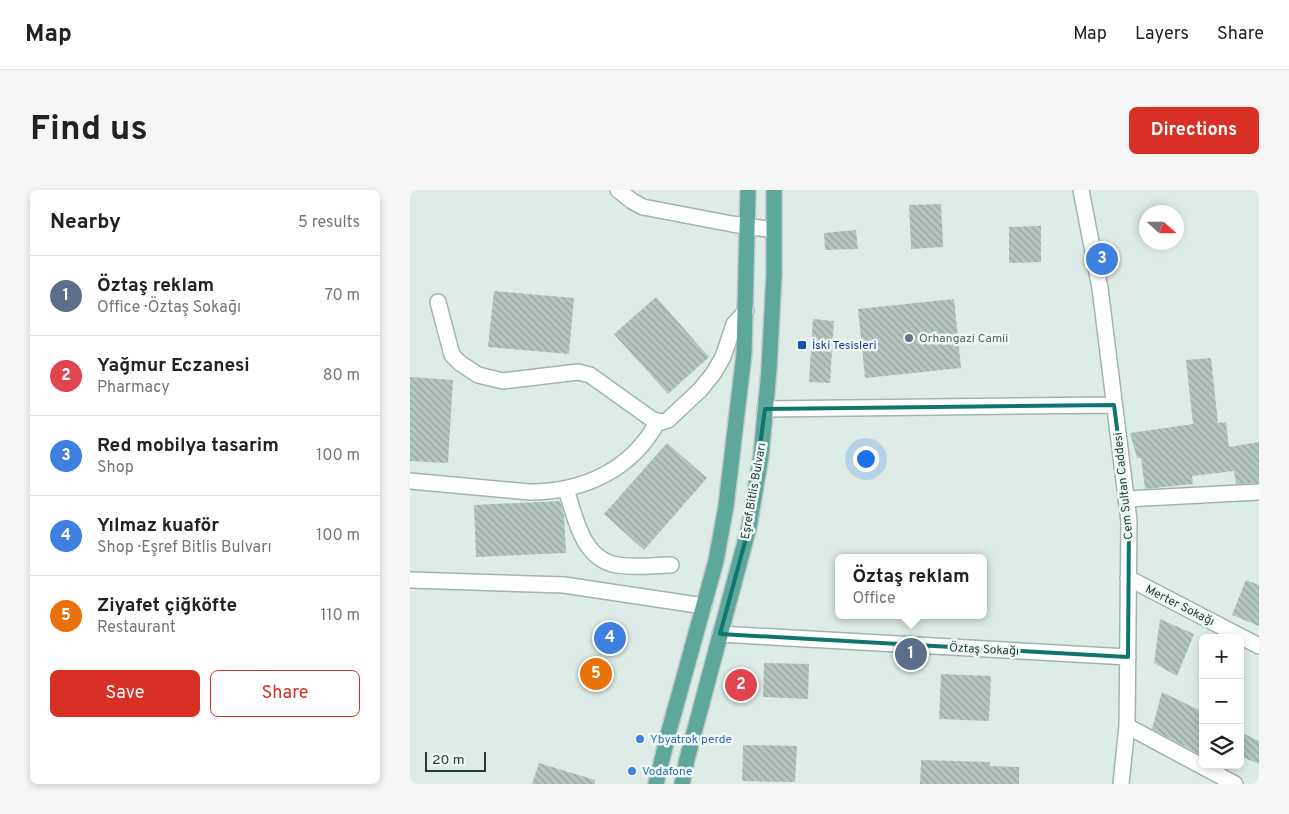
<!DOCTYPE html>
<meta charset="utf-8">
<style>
:root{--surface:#fff;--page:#f6f6f6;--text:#222;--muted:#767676;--line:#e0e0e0;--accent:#d93025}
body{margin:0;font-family:Overpass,sans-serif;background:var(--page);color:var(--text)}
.controls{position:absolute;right:15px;bottom:15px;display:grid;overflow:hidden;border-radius:8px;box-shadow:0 2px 8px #0003}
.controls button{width:45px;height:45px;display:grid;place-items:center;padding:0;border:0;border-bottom:1px solid var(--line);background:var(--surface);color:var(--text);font:25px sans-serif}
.compass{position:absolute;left:729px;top:15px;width:45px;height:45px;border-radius:50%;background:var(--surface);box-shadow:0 2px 8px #0003;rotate:111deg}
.scale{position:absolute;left:15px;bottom:12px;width:61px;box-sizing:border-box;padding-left:5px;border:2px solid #1d3d38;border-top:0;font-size:14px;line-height:18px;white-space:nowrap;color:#1d3d38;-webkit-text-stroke:4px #eff8f4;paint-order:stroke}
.you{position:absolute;left:455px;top:268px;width:18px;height:18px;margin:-12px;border:4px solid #fff;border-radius:50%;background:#1a73e8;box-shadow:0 0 0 8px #1a73e833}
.badge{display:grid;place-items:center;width:32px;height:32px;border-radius:50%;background:var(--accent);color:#fff;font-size:16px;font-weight:700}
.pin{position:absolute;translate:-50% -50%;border:2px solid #fff;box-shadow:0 1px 5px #0006}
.popup{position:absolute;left:425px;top:364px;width:152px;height:65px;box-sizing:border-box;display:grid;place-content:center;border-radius:8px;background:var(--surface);filter:drop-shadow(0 1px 4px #0005);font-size:16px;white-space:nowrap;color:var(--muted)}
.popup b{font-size:19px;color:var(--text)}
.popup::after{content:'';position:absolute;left:50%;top:100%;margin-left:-10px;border:10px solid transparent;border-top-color:var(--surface)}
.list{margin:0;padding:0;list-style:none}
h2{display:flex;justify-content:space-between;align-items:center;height:65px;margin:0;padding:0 20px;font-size:21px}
h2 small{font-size:16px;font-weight:400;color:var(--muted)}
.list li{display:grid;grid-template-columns:32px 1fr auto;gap:15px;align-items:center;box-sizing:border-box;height:80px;padding:0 20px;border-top:1px solid var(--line)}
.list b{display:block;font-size:19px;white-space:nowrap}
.list p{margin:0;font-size:16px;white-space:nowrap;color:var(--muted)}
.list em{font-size:16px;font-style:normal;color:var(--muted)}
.actions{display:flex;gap:10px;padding:15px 20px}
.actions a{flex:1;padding:11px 0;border:1px solid var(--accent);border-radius:8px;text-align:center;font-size:18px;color:var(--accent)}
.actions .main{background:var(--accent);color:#fff}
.icon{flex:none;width:28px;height:28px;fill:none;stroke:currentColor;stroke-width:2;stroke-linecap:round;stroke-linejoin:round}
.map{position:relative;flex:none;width:849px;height:594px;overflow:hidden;border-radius:8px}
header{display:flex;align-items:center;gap:30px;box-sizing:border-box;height:70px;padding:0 25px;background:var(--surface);border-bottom:1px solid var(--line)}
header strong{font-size:24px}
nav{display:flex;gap:28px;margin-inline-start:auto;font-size:18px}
.intro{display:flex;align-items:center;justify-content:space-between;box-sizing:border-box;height:120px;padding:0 30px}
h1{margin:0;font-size:35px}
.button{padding:12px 22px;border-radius:8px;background:var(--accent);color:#fff;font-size:18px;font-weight:700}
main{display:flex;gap:30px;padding:0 30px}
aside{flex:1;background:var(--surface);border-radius:8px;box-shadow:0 2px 8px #0003}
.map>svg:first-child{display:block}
.building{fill:url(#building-back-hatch)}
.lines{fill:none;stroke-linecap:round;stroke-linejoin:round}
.minor-casing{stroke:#a0b4af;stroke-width:18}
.major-casing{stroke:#c0c9c7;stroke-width:18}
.minor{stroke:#fff;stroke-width:15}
.major{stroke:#5da79b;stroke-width:15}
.marked{fill:none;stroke:#0f766e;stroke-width:4;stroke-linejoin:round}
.worship-dot{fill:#6b7280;stroke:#eff8f4;stroke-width:2}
.transit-dot{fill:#1a4fb4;stroke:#eff8f4;stroke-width:2}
.shop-dot{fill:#3f7fe0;stroke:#eff8f4;stroke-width:2}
.labels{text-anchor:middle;stroke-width:5;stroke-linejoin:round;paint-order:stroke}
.worship-label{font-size:12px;fill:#5b616d;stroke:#eff8f4;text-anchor:start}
.transit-label{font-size:12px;fill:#164399;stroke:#eff8f4;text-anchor:start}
.street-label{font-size:12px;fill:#1d3d38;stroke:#eff8f4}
.shop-label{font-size:12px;fill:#366cbe;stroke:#eff8f4;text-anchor:start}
</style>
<header>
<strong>Map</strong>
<nav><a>Map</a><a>Layers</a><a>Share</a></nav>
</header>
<div class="intro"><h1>Find us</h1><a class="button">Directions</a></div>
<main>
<aside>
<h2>Nearby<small>5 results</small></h2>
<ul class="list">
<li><span class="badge" style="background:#5c6f8a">1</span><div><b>Öztaş reklam</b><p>Office · Öztaş Sokağı</p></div><em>70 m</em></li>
<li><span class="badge" style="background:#e0444e">2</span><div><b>Yağmur Eczanesi</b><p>Pharmacy</p></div><em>80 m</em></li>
<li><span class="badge" style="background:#3f7fe0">3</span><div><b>Red mobilya tasarim</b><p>Shop</p></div><em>100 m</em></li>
<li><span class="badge" style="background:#3f7fe0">4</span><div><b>Yılmaz kuaför</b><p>Shop · Eşref Bitlis Bulvarı</p></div><em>100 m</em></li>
<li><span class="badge" style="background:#e8710a">5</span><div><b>Ziyafet çiğköfte</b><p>Restaurant</p></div><em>110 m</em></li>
</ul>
<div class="actions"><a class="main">Save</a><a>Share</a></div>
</aside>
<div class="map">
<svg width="849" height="594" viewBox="0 0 849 594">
<defs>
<pattern id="building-back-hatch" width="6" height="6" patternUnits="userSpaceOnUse" patternTransform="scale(1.25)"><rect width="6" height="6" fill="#b3c7c0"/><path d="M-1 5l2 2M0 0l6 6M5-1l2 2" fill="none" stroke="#91a39d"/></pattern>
</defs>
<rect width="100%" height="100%" fill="#deece7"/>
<!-- building -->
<path class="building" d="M531,14l2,43 -32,2 -2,-44z
M631,36v36l-32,1v-36z
M446,40l2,19 -33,1 -1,-17z
M84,101l80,7 -5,56 -81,-7z
M246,107l53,60 -41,37 -54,-60z
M544,109l7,69 -96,10 -7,-69z
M403,129l21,2 -4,62 -21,-1z
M801,168l7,65 8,-1 3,25 30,-5v41l-23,1 -2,-13 -42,5 1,8 -48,5 -4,-31h-4l-7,-25 63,-9 -7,-64z
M0,187l43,3 -5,83 -38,-2z
M257,253l40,35 -63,72 -40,-36z
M150,311l4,15 2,37 -90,4 -2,-52z
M836,390l13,5v41l-27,-11z
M750,429l34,15 -17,42 -23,-13z
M354,473l45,1 -1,35 -45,-2z
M531,484l50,2 -2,45 -50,-2z
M752,502l41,20v44l-51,-27z
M830,542l19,9v23l-19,-8z
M333,555l54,1 -2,36 -53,-1z
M511,570l69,2v4l29,1v17h-99z
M129,573l56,17v4h-63z"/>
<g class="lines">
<defs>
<path id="minor" d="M208,0l14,11 11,6 89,17 42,6
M671,0l19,98 29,233 -2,205 -6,58
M28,112l14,53 8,8 18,12 25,6 75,-9 12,3 63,45 9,2 6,-2 32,-30 13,-16 10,-17 11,-33 12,-13
M355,219l349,-4
M0,291l120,11c53,0 102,-22 128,-71
M156,299c9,28 16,70 51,76 17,3 37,0 54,0
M716,309l133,-7
M718,388l131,68
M0,390l154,5 140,21
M310,444l408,23
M717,536l108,58"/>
<path id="major" d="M246,594l13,-53 47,-170 10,-55 18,-152 4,-164
M272,594l5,-25 62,-232 12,-71 8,-86 5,-96v-84"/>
</defs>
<!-- minor casing -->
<use href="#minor" class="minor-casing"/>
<!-- major casing -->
<use href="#major" class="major-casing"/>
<!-- minor -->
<use href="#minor" class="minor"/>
<!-- major -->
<use href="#major" class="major"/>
</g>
<!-- marked area -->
<path class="marked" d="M704,215l15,116 -1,136 -408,-23 29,-107 16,-118z"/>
<!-- markers -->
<circle class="worship-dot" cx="499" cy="148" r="5"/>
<rect class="transit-dot" x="387" y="150" width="10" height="10" rx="2.5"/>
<g class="shop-dot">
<circle cx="230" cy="549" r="5"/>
<circle cx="222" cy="581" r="5"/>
</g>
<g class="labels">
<!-- worship labels -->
<g class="worship-label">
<text x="509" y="152">Orhangazi Camii</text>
</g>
<!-- transit labels -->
<g class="transit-label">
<text x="402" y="159">İski Tesisleri</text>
</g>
<!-- street labels -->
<g class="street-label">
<text transform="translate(713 296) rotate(-96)" y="4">Cem Sultan Caddesi</text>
<text transform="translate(343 301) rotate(-80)" y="4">Eşref Bitlis Bulvarı</text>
<text transform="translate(770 415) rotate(27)" y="4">Merter Sokağı</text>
<text transform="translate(574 459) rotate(3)" y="4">Öztaş Sokağı</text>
</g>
<!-- shop labels -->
<g class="shop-label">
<text x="240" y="553">Ybyatrok perde</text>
<text x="232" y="585">Vodafone</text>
</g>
</g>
</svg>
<div class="controls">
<button>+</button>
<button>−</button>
<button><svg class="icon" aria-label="layers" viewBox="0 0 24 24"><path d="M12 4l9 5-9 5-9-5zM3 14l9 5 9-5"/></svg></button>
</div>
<svg class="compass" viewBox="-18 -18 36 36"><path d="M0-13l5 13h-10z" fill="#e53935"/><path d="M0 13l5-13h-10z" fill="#767676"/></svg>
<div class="scale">20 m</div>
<div class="you"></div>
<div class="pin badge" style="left:501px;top:464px;background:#5c6f8a">1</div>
<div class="popup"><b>Öztaş reklam</b>Office</div>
<div class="pin badge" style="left:331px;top:495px;background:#e0444e">2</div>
<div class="pin badge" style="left:692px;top:69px;background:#3f7fe0">3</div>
<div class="pin badge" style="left:200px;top:448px;background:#3f7fe0">4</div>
<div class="pin badge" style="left:186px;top:484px;background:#e8710a">5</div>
</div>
</main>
